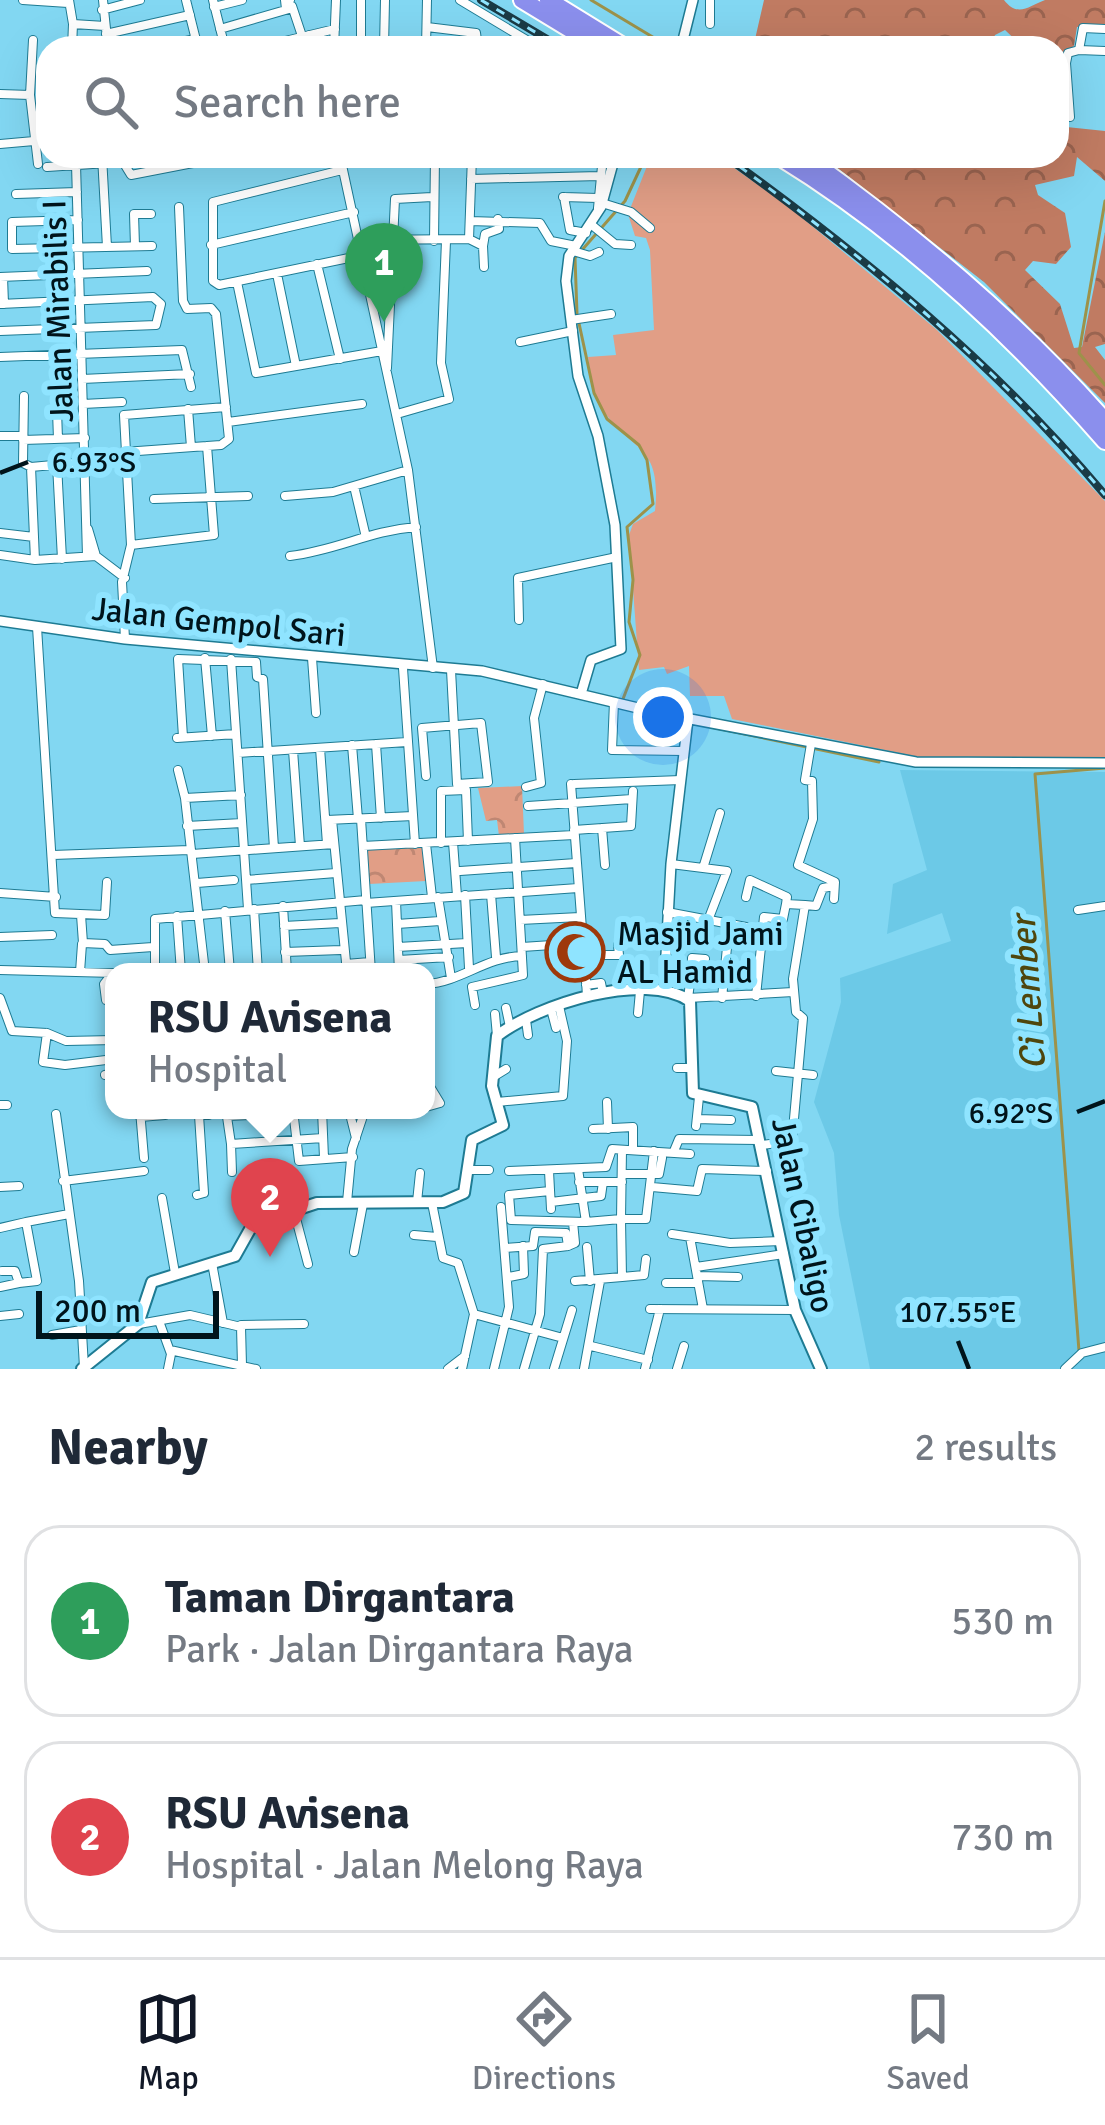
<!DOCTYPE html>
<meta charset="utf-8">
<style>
:root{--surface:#fff;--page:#f6f6f7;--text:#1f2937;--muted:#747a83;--line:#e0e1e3;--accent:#111827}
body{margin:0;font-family:Signika,sans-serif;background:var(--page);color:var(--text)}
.scale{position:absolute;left:36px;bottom:30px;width:183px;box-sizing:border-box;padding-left:12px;border:6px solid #00141b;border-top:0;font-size:33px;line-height:42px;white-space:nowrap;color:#00141b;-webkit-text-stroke:9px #8fe4ff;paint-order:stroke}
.you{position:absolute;left:663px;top:717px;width:42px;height:42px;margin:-30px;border:9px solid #fff;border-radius:50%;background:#1a73e8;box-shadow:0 0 0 18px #1a73e833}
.badge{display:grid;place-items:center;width:78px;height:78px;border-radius:50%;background:var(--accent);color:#fff;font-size:39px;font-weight:700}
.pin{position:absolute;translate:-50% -99px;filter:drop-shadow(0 3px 6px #0008)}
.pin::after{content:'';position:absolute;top:63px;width:42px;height:36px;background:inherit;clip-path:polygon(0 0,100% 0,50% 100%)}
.popup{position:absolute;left:105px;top:963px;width:330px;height:156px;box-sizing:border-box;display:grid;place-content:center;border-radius:24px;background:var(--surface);filter:drop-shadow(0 3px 9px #0005);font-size:39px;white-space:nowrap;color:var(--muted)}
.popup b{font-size:45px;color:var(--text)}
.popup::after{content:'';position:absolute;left:50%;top:100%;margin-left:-24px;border:24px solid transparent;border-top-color:var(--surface)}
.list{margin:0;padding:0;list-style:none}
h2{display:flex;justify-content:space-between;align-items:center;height:156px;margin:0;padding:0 48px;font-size:51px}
h2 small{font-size:39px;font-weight:400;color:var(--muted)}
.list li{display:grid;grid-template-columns:78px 1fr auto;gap:36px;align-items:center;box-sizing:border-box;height:192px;margin:0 24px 24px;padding:0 24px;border:3px solid var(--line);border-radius:36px}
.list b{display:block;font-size:45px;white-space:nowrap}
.list p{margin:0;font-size:39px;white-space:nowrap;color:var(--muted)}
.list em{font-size:39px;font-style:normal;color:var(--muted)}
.icon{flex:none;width:66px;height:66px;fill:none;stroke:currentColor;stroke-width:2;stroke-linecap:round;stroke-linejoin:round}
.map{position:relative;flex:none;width:1105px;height:1369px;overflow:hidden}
.search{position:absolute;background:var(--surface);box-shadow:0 12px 48px #0002;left:36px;right:36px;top:36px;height:132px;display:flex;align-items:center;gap:30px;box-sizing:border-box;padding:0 42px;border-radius:36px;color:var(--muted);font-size:45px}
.sheet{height:588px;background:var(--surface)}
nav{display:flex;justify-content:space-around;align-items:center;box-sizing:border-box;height:168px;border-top:3px solid var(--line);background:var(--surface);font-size:33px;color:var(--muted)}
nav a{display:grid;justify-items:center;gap:6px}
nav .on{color:var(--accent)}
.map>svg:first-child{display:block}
.built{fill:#6cc9e7}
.grass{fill:#e19e86}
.forest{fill:url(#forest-crowns)}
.park{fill:url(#park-crowns)}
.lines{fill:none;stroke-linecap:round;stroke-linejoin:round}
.stream{stroke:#9d924a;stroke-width:3}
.minor-casing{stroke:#1e7b93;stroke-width:10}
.tertiary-casing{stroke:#1e7b93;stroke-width:12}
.secondary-casing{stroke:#1e7b93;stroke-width:14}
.motorway-casing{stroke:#fff;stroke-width:20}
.minor{stroke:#fff;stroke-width:8}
.tertiary{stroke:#fff;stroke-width:9}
.secondary{stroke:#fff;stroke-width:10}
.motorway{stroke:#8b8fed;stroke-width:16}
.rail-casing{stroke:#1a3b46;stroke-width:8}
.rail{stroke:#8fe4ff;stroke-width:3;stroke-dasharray:9;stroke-linecap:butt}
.ticks{fill:none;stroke:#00141b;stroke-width:4.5}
.labels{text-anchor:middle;stroke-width:12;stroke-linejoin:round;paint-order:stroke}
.street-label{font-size:33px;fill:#00141b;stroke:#8fe4ff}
.poi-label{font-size:33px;fill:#00141b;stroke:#8fe4ff;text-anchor:start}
.water-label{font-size:36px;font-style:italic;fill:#4f460d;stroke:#8fe4ff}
.ticks-label{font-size:30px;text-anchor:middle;fill:#00141b;stroke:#8fe4ff;stroke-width:12;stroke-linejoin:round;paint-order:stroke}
</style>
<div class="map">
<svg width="1105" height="1369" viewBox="0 0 1105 1369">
<defs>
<pattern id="forest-crowns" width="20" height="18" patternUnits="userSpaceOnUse" patternTransform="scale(3)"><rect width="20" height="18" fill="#c07b62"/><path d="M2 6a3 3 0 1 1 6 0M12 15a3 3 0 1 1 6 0" fill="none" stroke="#9a6450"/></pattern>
<pattern id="park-crowns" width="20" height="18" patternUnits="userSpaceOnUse" patternTransform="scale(3)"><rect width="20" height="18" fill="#e19e86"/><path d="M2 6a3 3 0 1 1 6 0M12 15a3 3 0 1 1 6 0" fill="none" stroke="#bf8773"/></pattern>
</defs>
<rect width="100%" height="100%" fill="#82d7f2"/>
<!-- built -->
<path class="built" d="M900,770l205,2v597h-235l-31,-154 -5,-62 -20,-51 27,-100 -1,-24 111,-37 -9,-28 -55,21 6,-50 34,-14z"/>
<!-- grass -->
<path class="grass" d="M651,156h66l71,50 149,124 168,171v257l-176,1 -197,-40 -8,-23h-34l-1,-30 -22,8 -3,-7 -25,3 -10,-135 4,-11 22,-13c7,-66 -21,-58 -50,-98 -12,-16 -14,-38 -17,-56l28,-2 -3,-20 41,-5 -4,-80 -4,-12 -11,-2 -7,-22z"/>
<!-- forest -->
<path class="forest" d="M764,0h240c14,18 25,6 41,0 14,0 44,0 60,0v25l-28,2 -3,19 -17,11v-9h-33l-19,-18 -10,5 -5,13h-237z
M1057,126l48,5v50l-28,-24 -3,19 -39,9 3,10 27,18 6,34 -15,17 -23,-3 -8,9 35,34 14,44 8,-1 23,-115v112l-10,3 10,13v43l-121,-121 -162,-126h235z"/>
<!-- park -->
<path class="park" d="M522,786l2,48 -25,2 -2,-16 -11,1 -8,-33z
M424,846l2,35 -57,3 -3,-35z"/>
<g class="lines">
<!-- stream -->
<path class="stream" d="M591,0l80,48
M1105,201l-26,152 26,32
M623,699l17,-44 -11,-33 4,-42 -6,-53 26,-23 -6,-44 -8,-15 -32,-26 -13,-26 -17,-79 -2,-56 50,-57 21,-45
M624,708l60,14
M711,727l168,35
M1079,1351l-44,-577 70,-6"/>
<defs>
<path id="minor" d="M23,0l45,3
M69,0l4,24 32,2
M103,0l5,48
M186,0l12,48
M213,0l12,48
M285,0l1,9 4,-9
M460,0l80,48
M710,0v24
M292,6l10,30
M214,7l28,-7
M102,10l38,-10
M427,27l49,6 2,15
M220,29l69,-20
M106,34l84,-19
M309,35l3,13
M33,40l-3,55 8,69
M72,48l1,-24
M155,48l40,-9
M256,48l79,-19
M334,48l2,-48
M361,48v-48
M384,48l1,-48
M426,48l1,-48
M1079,50l26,1
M1066,63l4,54
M1057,64l9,-1 2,-10 11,-3 4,-22 22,1
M0,94l30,1
M0,144l34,-3
M102,156l5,91
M340,156l68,314 25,198
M564,161h38
M123,162l8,13 98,-19
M76,164l11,392
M47,167l76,-5
M342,170l-129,32v79l6,4 144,-30
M471,179l129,-3
M16,194l61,-2
M563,197l35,1
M564,197l6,33 16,3
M602,203l29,9 19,16
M598,208l5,-52
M78,220l-66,2v27l140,-3
M470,221l70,2 11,18 25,5
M593,226l22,18 16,1
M469,239l14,7 1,21
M360,240l109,-1 3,-83
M434,241l1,-85
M211,245l143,-33
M135,246l-1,-32h17
M483,246l2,-12 14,-5 -1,-10
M573,251l17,5 9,-4
M317,264l23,95
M277,274l19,92
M0,277l147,-6
M3,277l1,27
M237,282l19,91 126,-22
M0,304l153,-7 8,7 -5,21 -156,6
M571,320l40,-6
M520,342l53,-11
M55,354l3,85
M0,357l182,-7 9,37
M387,368l8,-169 37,-2
M82,379l108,-5
M24,396l-1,67 8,4
M83,404l39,-2
M188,409l3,38
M397,414l52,-15 -8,-36 5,-122
M228,422l134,-18
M0,436h22
M23,440l62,-2
M124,452l97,-7 8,-6 -13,-125 -5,-6 -24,1 -4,-8 -4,-94
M57,464l5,95
M31,467l4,93
M31,467l55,-5
M354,486l11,47
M285,496l48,-4 75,-22
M154,499l94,-3
M88,529l8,27 29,22
M0,533l34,4
M131,545l-7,-130 102,-8
M0,555l35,5 61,-4
M290,556c49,-6 78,-25 126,-29
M519,620l-1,-42 99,-21
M37,627l18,286 50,2 2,-33
M125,639l-3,-57 9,-37 83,-10 -7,-89
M205,658l7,78
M312,658l4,55
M231,659l17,250
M403,668l12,176
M614,702l-2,48 72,1
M183,737l-5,-78 78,3 1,15 6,2 11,169
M177,738l59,-4
M376,744l5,74
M811,744l-6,36 7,1 1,38 -15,46 37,17 -1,17
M352,745l6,74
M320,748l7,96
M293,750l7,96
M238,753l169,-11
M178,770l7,28
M426,776l-4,-48 59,-5 7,59 -31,2 -6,-114
M571,784l16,211
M574,784l107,-4
M526,787l15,-4 -7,-65 9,-34
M528,806l104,-7
M361,819l10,153
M327,820l86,-4
M332,820l15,152
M187,826l55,-3
M602,828l3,37
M574,830l57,-4 2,-35
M453,842l4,54
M441,843v-52l25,-1 2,51
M426,844l6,53
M363,846l211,-11
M192,854l142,-10
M53,855l136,-5
M671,864l56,7 -20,52
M704,865l16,-52
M460,871l116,-8
M246,880l90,-7
M197,883l37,-3
M0,893l56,4
M491,894l5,63
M465,895l4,73
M438,897l13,81
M746,897l4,-17 37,17 -1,7
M396,901l3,71
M366,903l212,-15
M805,905l11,1 7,-18 11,-2
M283,906l4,66
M254,909l4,63
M1078,910l27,-4
M225,911l5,61
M667,912l79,15
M81,915l2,28 22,1 5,6 43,-3
M177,916l4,56
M520,920l60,-3
M397,924l43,-3
M284,926l56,-3
M0,937l52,-2
M398,947l69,-4
M522,947l60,-4
M285,952l56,-2
M583,955h36l-1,-10
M399,960l50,-3
M346,964l24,-2
M0,970l114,3
M80,972l2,-28
M155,972v-53l211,-19
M205,972l-20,-174 56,-3
M426,984c35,-2 59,-27 96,-28
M586,985l15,-2 2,10
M756,996l8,-79 19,2 3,-15 19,1 -12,74 3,33 7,6 -11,123 -30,4
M0,998l12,33 35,2
M688,998l105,-6
M688,998l3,-22 11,1 3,-18 -13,-1 -1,18
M722,998l7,-71
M106,1000l-2,-16 8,-10
M475,1005l-3,-18 51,-12 -8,-137
M506,1008l4,19
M551,1009l5,19
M638,1013l2,-22
M495,1014l2,22
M526,1020l2,15
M114,1040l-48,1 -19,-8 -4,29 22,3 49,-6
M677,1068h15
M776,1071l37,4
M105,1075l9,-2
M493,1077l13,-8
M426,1080l14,23 -14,4
M497,1102l66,-6 4,-55 -8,-35
M607,1102l1,27
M0,1105h7
M140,1110l4,48
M226,1110l5,34 92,-6
M293,1110l6,51 54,-4
M322,1110l2,48
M349,1110l7,28
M56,1114l23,167 5,86
M227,1116l66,-3
M140,1117l25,-2v-5
M697,1119l34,1
M696,1126l3,-29
M593,1129l40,-2v23
M231,1144l1,28
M674,1151l5,-12 80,1
M578,1169l8,53 35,-3 1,-69
M470,1170h19
M509,1171l97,-4 6,-18 78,5
M549,1171l2,38
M623,1174h36l3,-16
M63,1181l81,-10
M579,1182h43
M0,1187l19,-1
M652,1187l45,4 5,-22 65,2
M550,1191l-41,4 2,25 75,2
M197,1195l7,-2 -5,-78h10v-5
M162,1198l13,75
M347,1202l5,-53 13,-39
M417,1202l3,-29
M551,1202l50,-6 2,-14
M432,1203l11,55 15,5 16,51 89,24
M294,1211l14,53
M0,1228l26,-6
M672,1234l58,9 51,-2
M414,1235l23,2
M690,1237l13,72
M568,1246l7,-3 -2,-21
M587,1247l3,34
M506,1248l27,-2 2,-14 31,1 2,13 -25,3 -3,65 -16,55
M354,1252l9,-48
M212,1263l11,60
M696,1267l88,-13
M2,1271h13l4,12 18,-2 -11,-59 43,-8
M698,1276l40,1
M509,1277l15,-3 -1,-28
M622,1277l22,-2 2,-16
M575,1281l47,-4 -1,-58h25l8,-68
M666,1283h31
M0,1287l19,-4
M650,1309l145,1
M0,1316l19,-2
M159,1321l12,33 -3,15
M139,1324l51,-9 51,12 1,38
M241,1325l63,-1
M52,1335l29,-5
M591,1346l57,14
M170,1350l86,19
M448,1369l17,-13
M462,1369l12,-55
M494,1369l15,-62 -8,-100
M554,1369l18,-59
M584,1369l16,-88
M645,1369l15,-60
M677,1369l7,-23
M1065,1369l17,-16 23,-6"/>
<path id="tertiary" d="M681,48l12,-48
M0,621l125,18 357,32 177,42 257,49 189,1
M581,694l10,-34 30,-11 -6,-124 -17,-89 -20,-60 -12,-95 3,-25 32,-49 14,-51
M664,991l7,-127 17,-145"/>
<path id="secondary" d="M82,1369l56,-45 14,-42 83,-26 18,-32 64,-21 126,-1 21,-9 8,-53 31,-15 -11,-39 5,-50c40,-31 147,-66 193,-35l3,92 59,14 43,203 26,59"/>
<path id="motorway" d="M522,0l79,48
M548,0l78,48
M778,156c124,76 232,176 327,285
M804,156c110,79 211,163 301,265"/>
</defs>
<!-- minor casing -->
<use href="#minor" class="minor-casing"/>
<!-- tertiary casing -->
<use href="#tertiary" class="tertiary-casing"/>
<!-- secondary casing -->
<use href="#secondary" class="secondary-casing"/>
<!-- motorway casing -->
<use href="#motorway" class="motorway-casing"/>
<!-- minor -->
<use href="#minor" class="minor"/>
<!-- tertiary -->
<use href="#tertiary" class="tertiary"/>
<!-- secondary -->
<use href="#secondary" class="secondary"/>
<!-- motorway -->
<use href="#motorway" class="motorway"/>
<defs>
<path id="rail" d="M481,0l81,48
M725,156c137,99 271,208 380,339"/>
</defs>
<!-- rail casing -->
<use href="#rail" class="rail-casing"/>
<!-- rail -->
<use href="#rail" class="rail"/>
</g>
<!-- ticks -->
<path class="ticks" d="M0,473l28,-11M1077,1112l28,-11M958,1341l11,28"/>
<!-- icons -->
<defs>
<symbol id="mosque-ring" viewBox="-11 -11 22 22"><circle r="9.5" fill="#8fe4ff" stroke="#9e390b" stroke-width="1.5"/><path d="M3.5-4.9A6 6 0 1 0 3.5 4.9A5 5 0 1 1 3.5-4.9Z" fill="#9e390b"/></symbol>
</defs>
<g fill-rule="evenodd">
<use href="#mosque-ring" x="542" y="919" width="66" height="66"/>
</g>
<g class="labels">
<!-- street labels -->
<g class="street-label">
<text transform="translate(57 311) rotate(-92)" y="12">Jalan Mirabilis I</text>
<text transform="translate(219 621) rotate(6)" y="12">Jalan Gempol Sari</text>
<text transform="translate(804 1215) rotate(78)" y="12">Jalan Cibaligo</text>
</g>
<!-- poi labels -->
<g class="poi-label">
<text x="617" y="945">Masjid Jami<tspan x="617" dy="38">AL Hamid</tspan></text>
</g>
<!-- water labels -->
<g class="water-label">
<text transform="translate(1027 993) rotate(-94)" y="13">Ci Lember</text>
</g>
</g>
<g class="ticks-label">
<text x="94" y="472">6.93°S</text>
<text x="1011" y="1123">6.92°S</text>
<text x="958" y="1322">107.55°E</text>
</g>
</svg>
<div class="scale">200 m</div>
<div class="you"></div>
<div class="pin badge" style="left:384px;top:322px;background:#2e9e5b">1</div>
<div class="pin badge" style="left:270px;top:1257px;background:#e0444e">2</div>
<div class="popup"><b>RSU Avisena</b>Hospital</div>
<div class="search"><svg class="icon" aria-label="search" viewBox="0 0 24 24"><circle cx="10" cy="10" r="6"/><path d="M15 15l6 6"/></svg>Search here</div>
</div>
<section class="sheet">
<h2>Nearby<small>2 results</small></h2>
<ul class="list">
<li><span class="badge" style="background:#2e9e5b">1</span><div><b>Taman Dirgantara</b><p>Park · Jalan Dirgantara Raya</p></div><em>530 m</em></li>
<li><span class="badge" style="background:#e0444e">2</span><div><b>RSU Avisena</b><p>Hospital · Jalan Melong Raya</p></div><em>730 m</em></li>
</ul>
</section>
<nav>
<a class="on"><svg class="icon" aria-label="map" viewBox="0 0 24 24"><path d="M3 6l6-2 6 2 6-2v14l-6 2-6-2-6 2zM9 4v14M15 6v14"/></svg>Map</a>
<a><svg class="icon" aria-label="directions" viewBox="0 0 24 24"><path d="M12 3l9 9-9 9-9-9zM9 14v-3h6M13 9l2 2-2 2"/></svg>Directions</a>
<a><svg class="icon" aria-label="saved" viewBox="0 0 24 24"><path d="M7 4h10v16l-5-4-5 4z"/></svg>Saved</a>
</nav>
